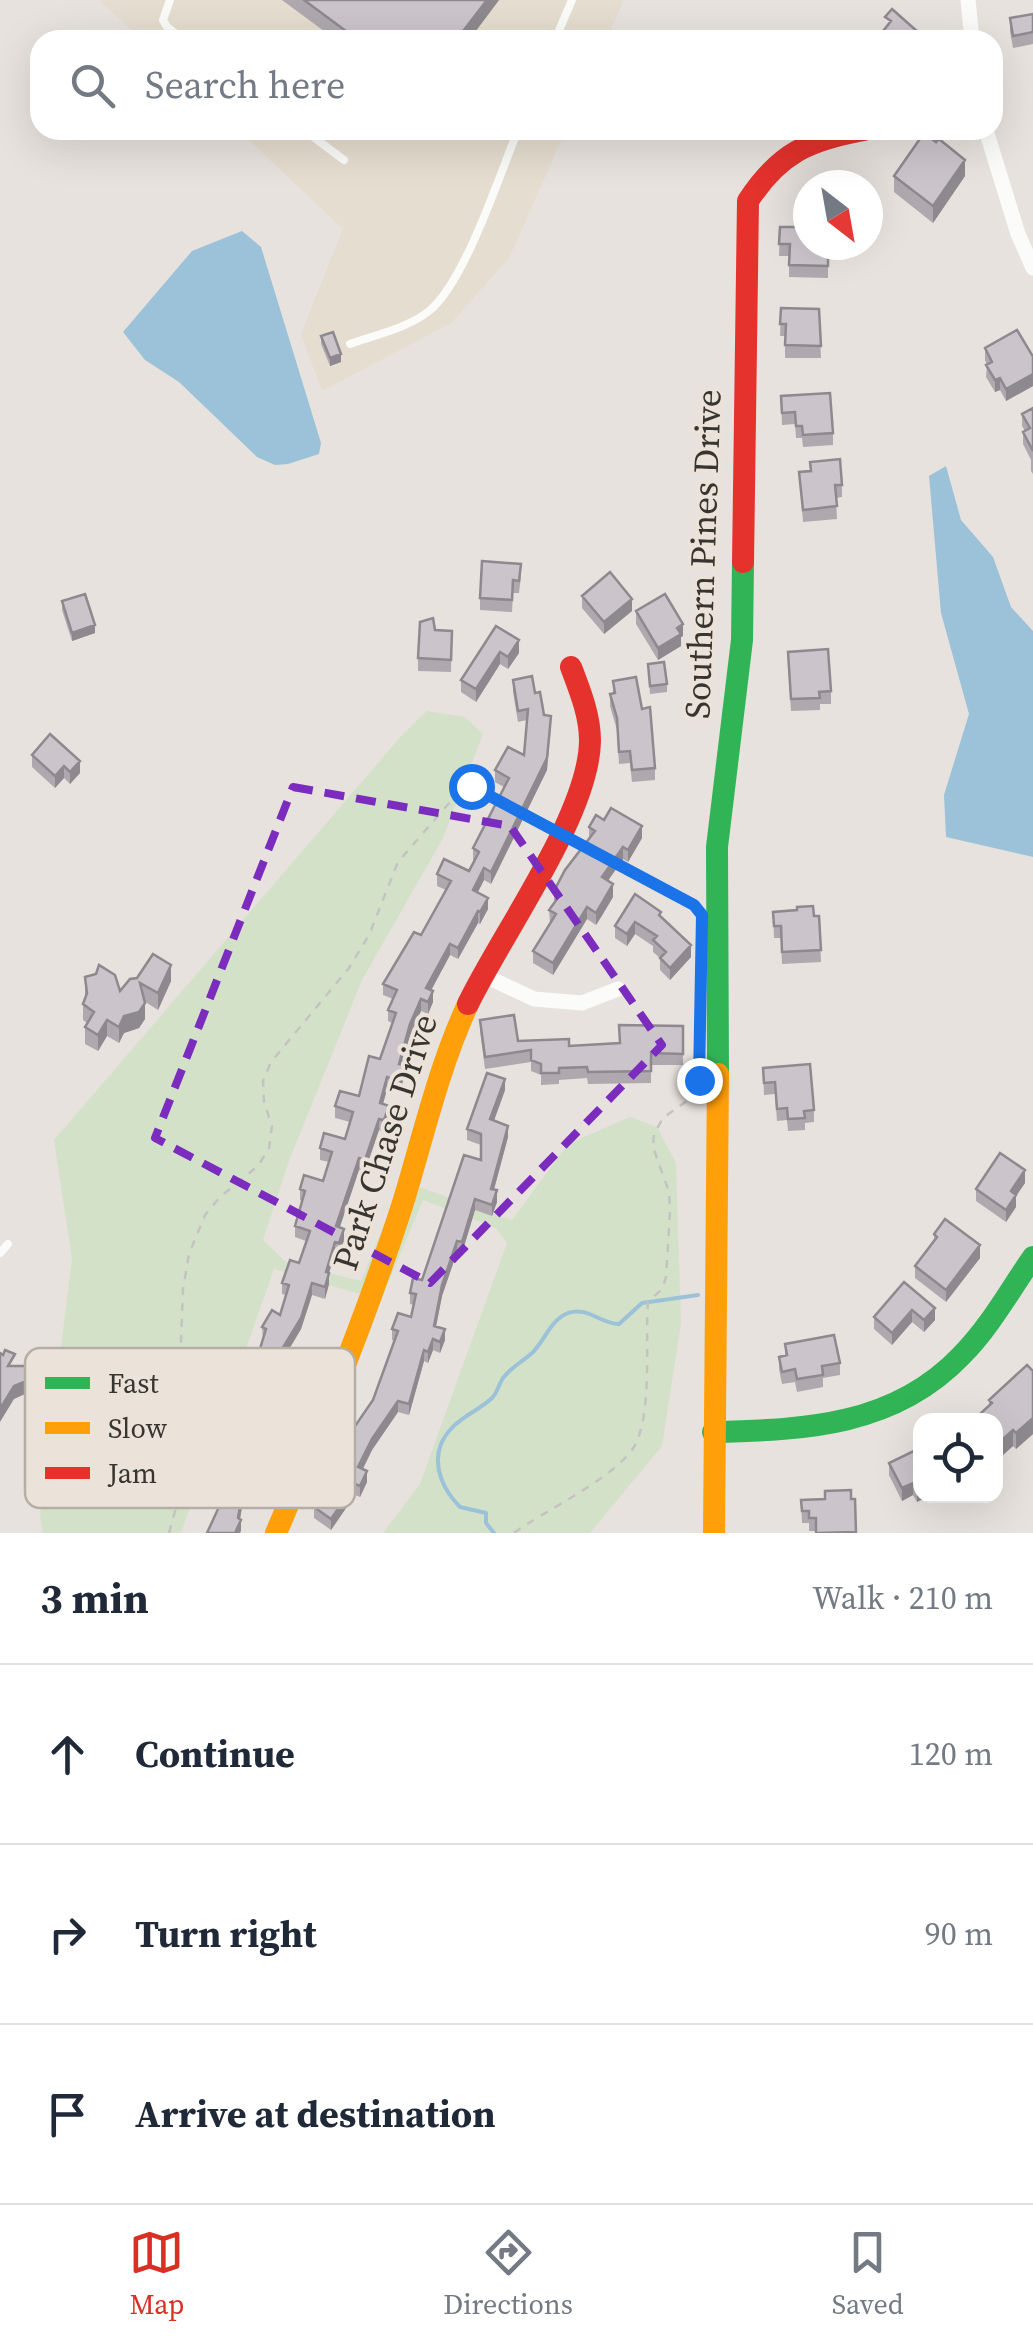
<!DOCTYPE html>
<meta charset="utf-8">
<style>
:root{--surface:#fff;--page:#f2f2f3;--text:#1f2937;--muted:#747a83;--line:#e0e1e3;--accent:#d93025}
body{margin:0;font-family:"Source Serif 4",serif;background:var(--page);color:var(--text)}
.controls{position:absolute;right:30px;bottom:30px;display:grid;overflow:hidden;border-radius:20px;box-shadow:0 10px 40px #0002}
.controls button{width:90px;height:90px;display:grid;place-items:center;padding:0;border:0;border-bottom:2px solid var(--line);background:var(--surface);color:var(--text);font:50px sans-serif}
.compass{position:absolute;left:793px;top:170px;width:90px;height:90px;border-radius:50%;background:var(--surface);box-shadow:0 10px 40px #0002;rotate:149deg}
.stop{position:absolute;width:30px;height:30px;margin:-22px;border:8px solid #1a73e8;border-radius:50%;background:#fff}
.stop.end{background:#1a73e8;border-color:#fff;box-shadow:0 2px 10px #0008}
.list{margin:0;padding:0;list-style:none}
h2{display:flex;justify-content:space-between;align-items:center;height:130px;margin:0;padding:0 40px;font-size:42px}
h2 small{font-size:32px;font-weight:400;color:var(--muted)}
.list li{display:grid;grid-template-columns:65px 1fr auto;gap:30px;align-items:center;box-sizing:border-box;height:180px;padding:0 40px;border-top:2px solid var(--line)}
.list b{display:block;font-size:38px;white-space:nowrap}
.list em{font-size:32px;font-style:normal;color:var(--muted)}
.icon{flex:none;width:55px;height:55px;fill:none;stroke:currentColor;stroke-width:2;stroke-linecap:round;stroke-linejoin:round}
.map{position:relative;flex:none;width:1033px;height:1533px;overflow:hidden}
.search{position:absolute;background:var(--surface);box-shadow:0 10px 40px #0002;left:30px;right:30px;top:30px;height:110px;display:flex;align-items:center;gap:25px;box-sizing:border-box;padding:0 35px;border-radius:30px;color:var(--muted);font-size:38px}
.sheet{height:670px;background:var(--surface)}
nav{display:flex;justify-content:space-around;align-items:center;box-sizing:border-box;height:140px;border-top:2px solid var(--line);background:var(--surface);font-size:28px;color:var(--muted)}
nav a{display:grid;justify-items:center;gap:5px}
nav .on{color:var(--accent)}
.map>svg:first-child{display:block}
.industrial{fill:#e5ddcf}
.green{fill:#d3e1c9}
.water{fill:#9bc2d8}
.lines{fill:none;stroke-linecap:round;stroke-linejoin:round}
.stream{stroke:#9bc2d8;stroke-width:4}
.path{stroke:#c4c3c1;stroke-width:2.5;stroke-dasharray:8 8;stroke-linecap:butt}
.lane{stroke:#fbfbfa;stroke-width:8}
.street{stroke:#fbfbfa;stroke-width:15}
.fast{stroke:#30b455;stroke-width:22}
.slow{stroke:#ff9f0a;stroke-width:22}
.jam{stroke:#e5322d;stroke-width:22}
.wall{fill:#afa9af}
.shaded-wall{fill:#8e898e}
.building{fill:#cbc4cb;stroke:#8e898e;stroke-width:2.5}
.route{stroke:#1a73e8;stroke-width:12}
.marked{fill:none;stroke:#7b2cbf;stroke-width:8;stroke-dasharray:20 12;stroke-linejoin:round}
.labels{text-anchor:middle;stroke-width:8;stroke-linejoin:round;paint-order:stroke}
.street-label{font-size:35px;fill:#383531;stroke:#ebe2d9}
.key{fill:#ebe2d9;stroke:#b5aea7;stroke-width:2.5}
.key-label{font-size:28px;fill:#383531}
</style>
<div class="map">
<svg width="1033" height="1533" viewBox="0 0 1033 1533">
<rect width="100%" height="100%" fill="#e7e2dd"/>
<!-- industrial -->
<path class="industrial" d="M99,0h525l-18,40h-464z
M238,130h328l-57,128 -58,65 -129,68 -21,-57 42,-105z"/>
<!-- green -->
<path class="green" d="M427,711l38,6 18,17 -40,104 -81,142 -73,181 -26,79 23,22 75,19 41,-100 110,39 56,-76 62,-27 27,10 19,36 5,160 -19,123 -72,87h-207l37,-49 87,-241 -11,-15 -73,-28 -42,100 -107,-31 -93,264h-138l-3,-18 32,-256 -18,-119 349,-406z"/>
<!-- water -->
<path class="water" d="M242,231l19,16 60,196 -2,11 -31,10 -13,1 -18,-8 -78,-75 -34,-22 -22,-28 69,-81z
M946,466l15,54 32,37 18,50 22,24v226l-87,-20 -2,-42 25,-81 -28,-101 -12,-137z"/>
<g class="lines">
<!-- stream -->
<path class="stream" d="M494,1533l-8,-10v-10l-26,-6c-16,-16 -28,-40 -19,-63 11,-25 34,-30 51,-46 5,-5 7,-14 11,-20 8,-11 19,-16 29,-25 13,-12 18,-33 36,-40 20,-7 32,11 51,11l23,-21 56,-8"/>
<!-- path -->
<path class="path" d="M523,814l20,11
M616,864l78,41 5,7
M169,1533l11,-40 4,-35 -4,-91 3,-78 6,-35 16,-39 15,-18 38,-31 11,-18 3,-22 -8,-24 -1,-21 8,-19 78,-94 20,-33 29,-73 59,-68 14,-8 28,15
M514,1533c29,-22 110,-59 123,-92 15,-37 8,-98 11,-139l14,-13 4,-12 4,-65 -1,-20 -16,-45 1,-13 9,-16 32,-23 4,-16"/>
<!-- lane -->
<path class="lane" d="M170,0l-7,20 4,7 17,13
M555,40l17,-40
M304,130l40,30
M350,344c25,-9 58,-16 79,-33 36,-29 70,-135 89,-181
M0,1253l8,-9"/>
<!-- street -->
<path class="street" d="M968,0l4,40
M986,130l32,104 15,34
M483,975l51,24 48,4 36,-14"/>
<!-- fast -->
<path class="fast" d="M718,1074l-1,-227 25,-207 1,-78
M713,1432c92,-2 181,-6 248,-76 29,-29 49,-66 72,-99"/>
<!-- slow -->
<path class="slow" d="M276,1533c46,-107 90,-216 126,-327 21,-68 36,-137 66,-202
M714,1533l4,-459"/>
<!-- jam -->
<path class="jam" d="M743,562l5,-361c31,-48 61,-61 116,-71
M468,1004c33,-69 121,-189 122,-263 0,-26 -10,-50 -19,-74"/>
</g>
<!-- wall -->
<path class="wall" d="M282,0h217l-27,36 3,4h-139z
M1033,14v30l-20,4 -3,-17v-13z
M894,176h71l-32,47 -39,-31z
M780,227l48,18v33l-39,-1v-21h-10z
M781,308l38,1 2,49h-36v-22h-5z
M321,336l20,26 -11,4 -9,-22z
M985,348l48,7v31l-27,15 -6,-11 -5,2 -9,-15 1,-12 -2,-5z
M781,396l52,37v12l-30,2 -1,-9h-6l-1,-14 -13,1z
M1033,408v66l-2,-3v-11l-8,-16v-12l2,-1 -3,-5v-12z
M810,462l32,23v12l-6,1 1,21 -34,3 -4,-50 11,-1z
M521,576l-2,17h-6l-1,19 -32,-2v-12z
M582,596l50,15 -28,23 -22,-26z
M62,601l33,32 -23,8 -10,-31z
M636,611l47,25 -2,1v9l-23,14 -22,-36z
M496,626l23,27 -11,16 -8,-5 -24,38 -15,-10v-12z
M452,631l-1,41 -33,-1v-13z
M648,664l19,20v8l-17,2z
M788,664l43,27v13h-11v6l-29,1z
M513,680l22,13 9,22 7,12 -4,43 -56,114 -7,-4 -7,13 11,16 -8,15 -2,-1 -20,36 -8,-4 -19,35 2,12 -5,12 -7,-3 -11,25 -8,28 2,13 -4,15 -13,-3 -4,15 6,14 -5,14 -5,-2 -14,41 -6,-1 -19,57 4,13 -5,15 -4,-2 -6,20v11l-4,15 -13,-4 -11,34 -13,22 10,15 -9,31 -31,65 -12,-4 -5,11 27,5v17h-12l-2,12 -11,-2 -3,18v14h-33l11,-24 7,-41 -5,-2v-12l18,-28 16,-39 -2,-12 11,-36 -1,-12 18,-12 6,-20 -4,-1v-11l17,-20 7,-22 -11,-4v-11l7,-25 -2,-1v-11l23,-8 6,-19 -9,-2v-12l25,-9 5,-17 -15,-4v-12l24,-10 21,-37 12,-36 -4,-2v-11l5,-11 -10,-4v-11l38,-49 25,-45 -9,-4v-12l32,-3 5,-10 -1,-1v-12l31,-61 -9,-5v-12l29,-15 3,-35 -9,2 -5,-30z
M613,681l42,87v12l-23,2 -2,-19 -11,1 -2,-34 -7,-24v-12h3z
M32,755l48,18 -10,11 -6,-6 -9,10 -23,-21z
M589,827l53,11 -14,24 -5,-3 -15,22 5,16 -11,19 -6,9 -9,-6 -34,56 -20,-12v-12l17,-28 -1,-13 5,-7v-12l35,-53z
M773,912l46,4 2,46 -39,2 -1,-26h-7z
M661,917l30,40 -21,23 -10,-10v-12l-7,-6v-6l-18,-12 -8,12 -12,-8v-12z
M85,977l35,14 10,-12 41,2 -13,29 -14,-9 1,18 -6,9 -15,5 -5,10 -12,-7 -9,15 -13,-7v-17l2,-4 -4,-3v-16l2,-7z
M480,1020l38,21 51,5 50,-3 64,-17v39h-32v18l-63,1 -1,-6 -28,2v4l-18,1v-10l-10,-4v-9l-46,7 -5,-38z
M763,1068l51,42v12l-9,1v7l-17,1 -1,-11 -10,1 -2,-27 -11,1z
M505,1090l-11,31 14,16 -14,53 3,12 -5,14 -17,-6 -13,43 -5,-1 -15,44 -6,30 9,14 -5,13 -7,-3 -5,13 -4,-2 -15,54 -11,-3 -26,38 -9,19 4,13 -7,15 -5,-2 -24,35 -17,-12v-11l5,-7 -9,-8v-11l16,3 5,-6 42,-78 21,-59 -2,-1v-11l19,-12 3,-12 -4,-1v-11l12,-13 59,-120v-15l-14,-5v-11z
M1025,1183l-9,13v11l-10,15 -30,-21v-12z
M934,1234l46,24 -34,44 -31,-24v-12l19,-24z
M904,1282l31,38 -11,12 -12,-10 -20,23 -18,-16v-12z
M785,1344l55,19v12l-17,3v9l-26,5 -2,-10 -13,2 -3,-15v-12l6,-1z
M1033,1371v63l-17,15 -3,-3 -10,9 -7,-7v-28h-16v-6l9,-8v-6z
M920,1448v48h9l-12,6 -4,-7 -11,6 -13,-26v-12z
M851,1490l-35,41h-7v-8h-7l-1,-23 24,-1z"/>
<!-- shaded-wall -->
<path class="shaded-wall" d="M487,0h12l-30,40 -5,-10z
M965,160v16l-32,47v-17z
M341,354v8l-11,4v-8z
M1033,374v12l-27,15v-12z
M1000,378v12l-5,2v-12z
M632,599v12l-28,23v-12z
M683,624v12l-2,1v9l-23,14v-12l19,-20z
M95,625v8l-23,8v-8z
M519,640v13l-11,16v-12z
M500,652v12l-24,38v-13z
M551,716l-4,54 -56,114v-12z
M80,761v12l-10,11v-12z
M64,766v12l-9,10v-12z
M642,826v12l-14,24v-12z
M623,847v12l-21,30v-12z
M484,868v12l-11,22v-12z
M613,884v13l-17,28v-12z
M488,898v11l-8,15v-12z
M587,907v12l-34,56v-12z
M478,911v12l-20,36v-11z
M635,922v12l-8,12v-12z
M450,944v11l-24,45v-12z
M691,945v12l-21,23v-12z
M171,965v16l-13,29v-17z
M433,991v11l-5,12v-12z
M421,999v12l-11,25 -11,39v-11l11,-40z
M145,1003v16l-6,9 -15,5 -5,10v-16l5,-11z
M107,1020v16l-9,15v-16z
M404,1065v12l-4,15v-11z
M387,1077v12l-7,26v-12z
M505,1079v11l-15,41v-12z
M389,1106v12l-5,14v-12z
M379,1119v11l-14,41v-11z
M508,1126v11l-17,63v-11z
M359,1158v12l-23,68v-12z
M1025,1170v13l-9,13v11l-10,15v-12l5,-19z
M497,1190v12l-5,14v-11z
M475,1199v11l-13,43v-11z
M344,1229v11l-5,15v-12z
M457,1241v11l-15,44 -8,41v-11l8,-41z
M335,1242v11l-9,30v-11z
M980,1245v13l-34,44v-12z
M329,1273v11l-4,15v-12z
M312,1283v12l-11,34 -19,32v-12z
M935,1308v12l-11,12v-12z
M912,1310v12l-20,23v-12z
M445,1329v11l-5,13v-11z
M433,1339v11l-5,13v-11z
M424,1350v11l-15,54v-11z
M298,1354v12l-9,31 -31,65v-11z
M34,1378v12l-20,9 -14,23v-13l14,-23z
M398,1401v11l-26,38 -14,28v-11l14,-28z
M1033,1418v16l-17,15v-16z
M1013,1430v16l-10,9v-16z
M246,1446v12l-10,22v-12z
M367,1471v11l-7,15v-11z
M913,1483v12l-11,6v-13z
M355,1484v11l-24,35v-11z
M920,1488v8h9l-12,6v-12z
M243,1489v12l-4,24 2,-5v11l-1,2h-5z"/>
<!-- building -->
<path class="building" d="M304,0h183l-23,30 10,10h-116z
M892,9l35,31h-51l15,-19 -6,-4z
M1033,14v18l-20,4 -3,-18z
M924,133l12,9 3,-3 26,21 -32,46 -39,-30z
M780,227h28v18h20v21l-39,-1 1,-21h-11z
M781,308l38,1 2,37 -36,-1 1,-21h-6z
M1017,330l15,25h1v19l-27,15 -6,-11 -5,2 -9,-15 6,-3 -7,-14z
M333,332l8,22 -11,4 -9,-22z
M830,393l3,40 -30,2 -1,-9h-6l-1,-14 -13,1 -1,-17z
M1033,408v43l-10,-19 7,-4 -8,-14z
M840,459l2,26h-7l2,21 -34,4 -4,-38 12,-1 -1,-9z
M482,561l39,3 -2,17 -6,-1 -1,20 -32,-2z
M610,572l22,27 -28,23 -22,-26z
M85,594l10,31 -23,8 -10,-32z
M665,594l18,30 -6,4 4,6 -23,14 -22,-37z
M433,618l2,12 17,1 -1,29 -33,-2 2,-36z
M496,626l23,14 -11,17 -8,-5 -24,37 -15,-9z
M828,649l3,42 -12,1 1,6 -29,1 -3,-47z
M664,662l3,22 -17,2 -2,-22z
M532,676l3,17 5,-1 4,23 7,1 -4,42 -56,114 -7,-4 -11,22 15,8 -8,14 -2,-1 -20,37 -8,-4 -24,44 7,3 -5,11 -7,-3 -11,25 -11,40 5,1 -4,16 -13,-4 -7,26 9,3 -5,14 -5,-1 -14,41 -6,-2 -23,68 8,3 -5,14 -4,-1 -9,30 3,1 -4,14 -13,-4 -11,35 -19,31 16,5 -9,32 -31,65 -12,-5 -10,22 32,6v6h-12l-2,11 -11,-2 -5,29 3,2 -6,13h-28l11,-24 9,-52 -7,-3 13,-30 5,2 20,-50 -6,-1 14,-46 -4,-2 10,-17 8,5 9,-30 -7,-2 8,-23 9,3 11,-32 -15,-5 10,-35 -5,-2 4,-14 19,6 9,-29 -12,-4 4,-15 21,6 8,-27 -18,-6 5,-15 19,5 10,-40 11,3 16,-46 -8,-3 9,-20 -14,-6 31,-52 7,3 30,-54 -14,-7 7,-15 25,12 10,-19 -6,-4 36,-70 -14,-8 13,-23 16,8 4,-46 -10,2 -5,-31z
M636,677l6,32 8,-2 5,61 -23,2 -2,-19 -11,1 -2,-34 -7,-24 5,-1 -2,-12z
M50,734l30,27 -10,11 -6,-6 -9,10 -23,-21z
M611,808l31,18 -14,24 -5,-3 -21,30 11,7 -11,19 -6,10 -9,-6 -34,56 -20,-12 23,-37 -7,-4 11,-15 -6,-4 11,-21 30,-39 -6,-4 7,-12 8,5z
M635,894l26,18 -2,3 32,30 -21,23 -10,-10 6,-6 -13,-12 4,-4 -22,-14 -8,12 -12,-8z
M813,906l1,10h5l2,34 -39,2 -1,-26h-7l-1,-14 24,-2v-3z
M153,954l18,11 -13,28 -18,-10 5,20 -6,9 -15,4 -5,11 -12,-7 -9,15 -13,-8 9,-15 -11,-8 4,-11 -2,-16 11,-3 3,-9 16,10 5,16 10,-12 7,-1z
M514,1015l4,26 51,-2v7l51,-3 -1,-18 64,1v28l-32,-1v18l-63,1 -1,-5 -28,1v5h-18v-9l-10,-4v-10l-46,7 -5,-37z
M810,1064l4,46 -10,1 1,7 -17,1 -1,-11 -10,1 -2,-27 -11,1 -1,-15z
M487,1073l18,6 -15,40 18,7 -17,63 6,1 -5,15 -17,-6 -13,43 -5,-1 -15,44 -8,41 11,3 -5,13 -7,-3 -5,13 -4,-2 -15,54 -11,-3 -26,38 -14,28 9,4 -7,15 -5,-2 -24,35 -17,-12 10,-15 -14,-11 16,3 2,-8 3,2 22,-49 20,-29 25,-69 -6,-2 6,-16 13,4 5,-23 -6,-1 3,-15 9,2 42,-125 17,5v-26l-14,-5z
M1000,1153l25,17 -14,21 5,4 -10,15 -30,-21z
M945,1219l35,26 -34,45 -31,-24 22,-29 -3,-3z
M904,1282l31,26 -11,12 -12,-10 -20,23 -18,-16z
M834,1335l6,28 -18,3 1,9 -26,4 -2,-10 -13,3 -3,-15 8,-2 -2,-11z
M5,1350l10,4 -7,12h21l5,12 -20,8 -14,23v-56l3,2z
M1027,1365l6,6v47l-17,15 -3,-3 -10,9 -7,-7v-12h-10l-6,-6 12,-11 -3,-3z
M920,1448v40l-3,2 -4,-7 -11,5 -13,-25z
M851,1490v9h4l1,33 -40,1v-15h-7v-7h-7l-1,-11 24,-1v-8z"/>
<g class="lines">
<!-- route -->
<path class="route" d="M471,786l223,119 8,10 -3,165"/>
</g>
<!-- marked area -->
<path class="marked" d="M293,787l217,39 152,219 -232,238 -275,-145z"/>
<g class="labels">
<!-- street labels -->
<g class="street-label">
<text transform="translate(703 554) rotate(-88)" y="12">Southern Pines Drive</text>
<text transform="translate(385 1142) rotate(-72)" y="12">Park Chase Drive</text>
</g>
</g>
<!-- legend -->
<rect x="25" y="1348" width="330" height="160" rx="15" class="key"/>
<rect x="45" y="1377" width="45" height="12" fill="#30b455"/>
<rect x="45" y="1422" width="45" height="12" fill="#ff9f0a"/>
<rect x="45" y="1467" width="45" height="12" fill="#e5322d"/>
<g class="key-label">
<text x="108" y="1393">Fast</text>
<text x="108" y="1438">Slow</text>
<text x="108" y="1483">Jam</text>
</g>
</svg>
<div class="controls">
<button><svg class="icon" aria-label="locate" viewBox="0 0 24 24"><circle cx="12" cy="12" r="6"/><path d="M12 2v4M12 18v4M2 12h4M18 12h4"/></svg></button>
</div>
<svg class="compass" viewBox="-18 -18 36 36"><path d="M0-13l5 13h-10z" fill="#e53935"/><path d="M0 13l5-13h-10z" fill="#747a83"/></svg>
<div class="stop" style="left:471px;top:786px"></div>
<div class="stop end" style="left:699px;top:1080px"></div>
<div class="search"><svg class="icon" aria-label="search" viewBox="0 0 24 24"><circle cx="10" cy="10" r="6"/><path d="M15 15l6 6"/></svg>Search here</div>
</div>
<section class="sheet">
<h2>3 min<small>Walk · 210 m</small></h2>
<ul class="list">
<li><svg class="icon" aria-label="ahead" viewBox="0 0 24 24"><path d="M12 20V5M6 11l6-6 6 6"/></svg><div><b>Continue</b></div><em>120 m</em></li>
<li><svg class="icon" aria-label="right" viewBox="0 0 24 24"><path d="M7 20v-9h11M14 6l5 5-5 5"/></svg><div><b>Turn right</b></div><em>90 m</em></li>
<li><svg class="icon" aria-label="arrive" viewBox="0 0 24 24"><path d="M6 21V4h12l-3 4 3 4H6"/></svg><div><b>Arrive at destination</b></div></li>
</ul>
</section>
<nav>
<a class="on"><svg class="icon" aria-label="map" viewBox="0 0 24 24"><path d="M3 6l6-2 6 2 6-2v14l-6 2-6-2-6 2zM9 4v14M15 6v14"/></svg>Map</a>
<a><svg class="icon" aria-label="directions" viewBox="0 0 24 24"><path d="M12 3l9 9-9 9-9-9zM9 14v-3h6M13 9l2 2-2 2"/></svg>Directions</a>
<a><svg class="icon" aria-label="saved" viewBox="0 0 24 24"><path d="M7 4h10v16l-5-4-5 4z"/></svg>Saved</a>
</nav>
